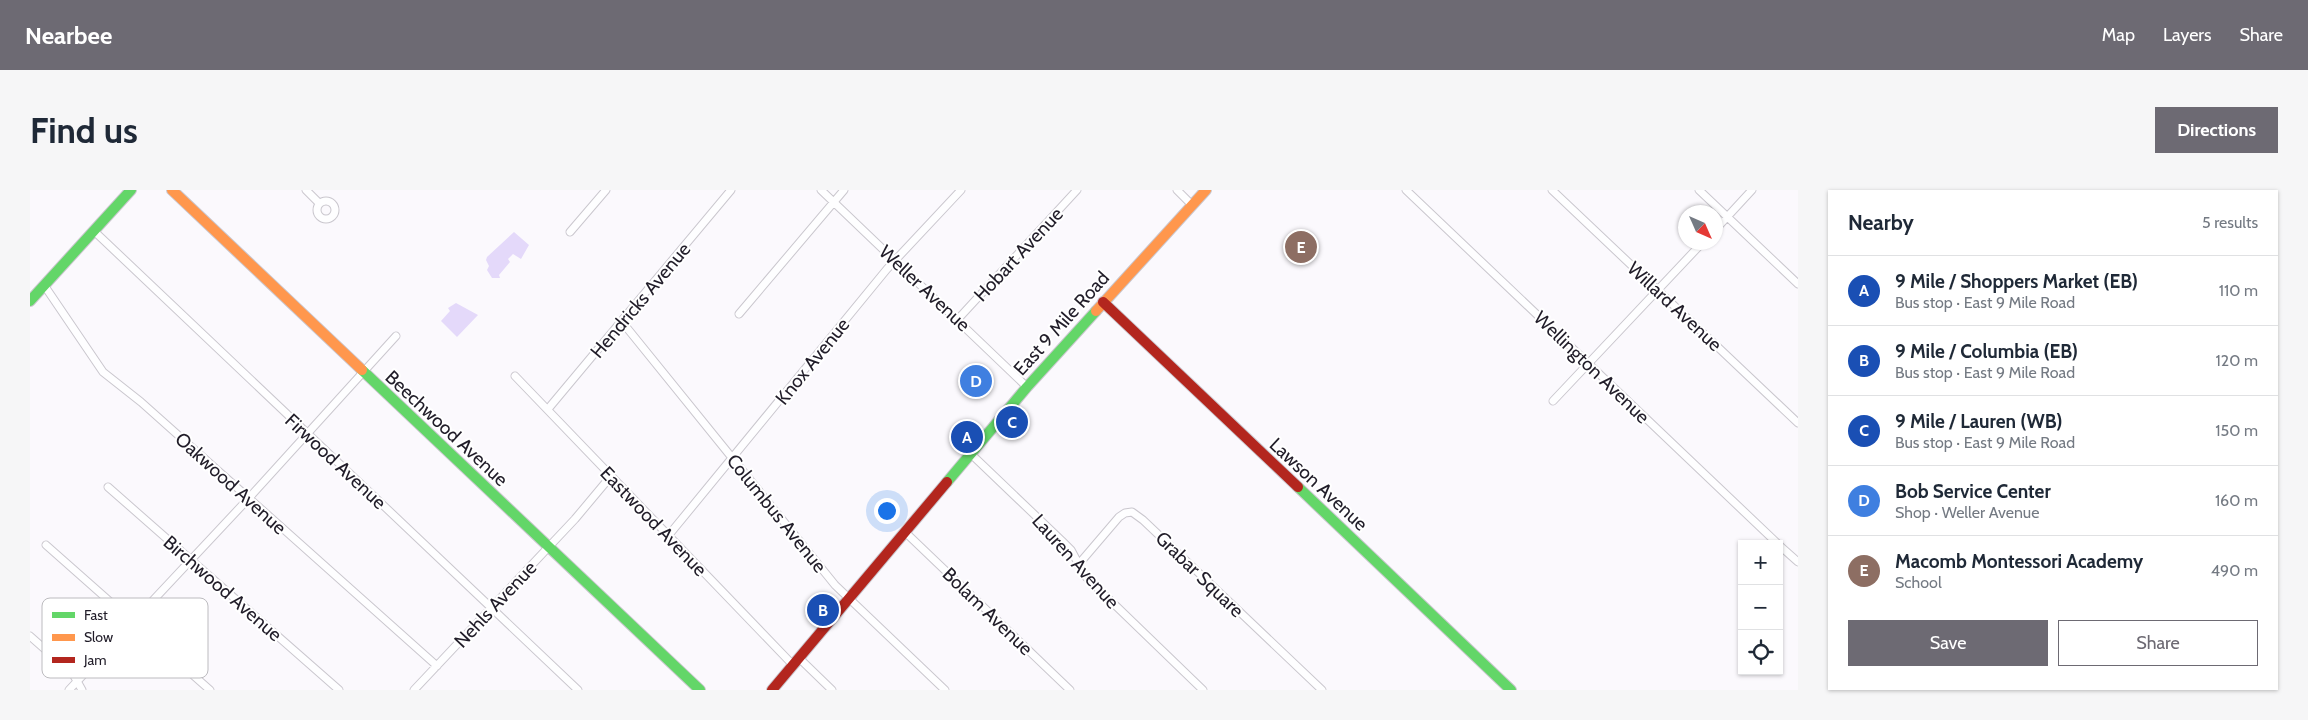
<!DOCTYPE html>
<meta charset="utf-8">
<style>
:root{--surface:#fff;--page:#f6f6f7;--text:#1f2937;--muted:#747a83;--line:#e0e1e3;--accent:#6d6a73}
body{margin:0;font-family:Cabin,sans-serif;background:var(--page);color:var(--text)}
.controls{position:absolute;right:15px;bottom:15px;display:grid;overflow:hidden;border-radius:0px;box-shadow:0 1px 4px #0004}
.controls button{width:45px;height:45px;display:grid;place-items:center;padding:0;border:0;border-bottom:1px solid var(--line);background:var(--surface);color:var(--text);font:25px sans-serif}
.compass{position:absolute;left:1648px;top:15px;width:45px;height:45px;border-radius:50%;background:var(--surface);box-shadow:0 1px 4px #0004;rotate:135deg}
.you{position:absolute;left:856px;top:320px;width:18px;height:18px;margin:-12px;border:4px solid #fff;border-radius:50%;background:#1a73e8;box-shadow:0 0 0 8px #1a73e833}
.badge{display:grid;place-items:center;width:32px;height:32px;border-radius:50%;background:var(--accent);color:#fff;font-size:16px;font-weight:700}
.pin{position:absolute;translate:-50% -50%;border:2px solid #fff;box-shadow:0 1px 5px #0006}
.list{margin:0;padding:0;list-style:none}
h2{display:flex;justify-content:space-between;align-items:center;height:65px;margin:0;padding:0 20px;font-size:21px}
h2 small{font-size:16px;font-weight:400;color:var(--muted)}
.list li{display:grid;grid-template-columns:32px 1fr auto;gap:15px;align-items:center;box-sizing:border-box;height:70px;padding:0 20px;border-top:1px solid var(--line)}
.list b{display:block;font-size:19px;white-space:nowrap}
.list p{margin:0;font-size:16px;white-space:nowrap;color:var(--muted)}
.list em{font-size:16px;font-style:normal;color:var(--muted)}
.actions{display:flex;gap:10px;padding:15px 20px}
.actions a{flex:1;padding:11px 0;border:1px solid var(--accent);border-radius:0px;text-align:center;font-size:18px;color:var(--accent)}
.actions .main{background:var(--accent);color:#fff}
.icon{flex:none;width:28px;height:28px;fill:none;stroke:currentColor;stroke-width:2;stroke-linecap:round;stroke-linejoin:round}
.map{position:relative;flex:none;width:1768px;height:500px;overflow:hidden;border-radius:0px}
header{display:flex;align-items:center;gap:30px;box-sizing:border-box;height:70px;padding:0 25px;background:var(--accent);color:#fff}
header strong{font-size:24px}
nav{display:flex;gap:28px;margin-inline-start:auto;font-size:18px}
.intro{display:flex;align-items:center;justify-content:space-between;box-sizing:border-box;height:120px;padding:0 30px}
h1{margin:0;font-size:35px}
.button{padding:12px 22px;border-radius:0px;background:var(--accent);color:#fff;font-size:18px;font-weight:700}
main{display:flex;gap:30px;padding:0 30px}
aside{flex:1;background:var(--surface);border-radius:0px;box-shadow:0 1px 4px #0004}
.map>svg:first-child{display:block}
.green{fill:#e4d9fa}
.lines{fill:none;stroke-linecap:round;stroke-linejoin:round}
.street-casing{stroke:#cac7ce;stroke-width:9}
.fast-casing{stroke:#cac7ce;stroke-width:12}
.slow-casing{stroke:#cac7ce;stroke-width:12}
.jam-casing{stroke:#cac7ce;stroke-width:12}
.street{stroke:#fefeff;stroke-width:7}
.fast{stroke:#63d668;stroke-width:10}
.slow{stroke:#ff974d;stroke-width:10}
.jam{stroke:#b3261e;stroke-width:10}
.labels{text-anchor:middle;stroke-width:4;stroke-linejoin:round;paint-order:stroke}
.street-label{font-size:19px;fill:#211d29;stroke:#fff}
.key{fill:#fff;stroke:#bcbbbf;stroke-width:1}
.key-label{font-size:14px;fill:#211d29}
</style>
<header>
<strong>Nearbee</strong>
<nav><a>Map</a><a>Layers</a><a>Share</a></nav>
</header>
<div class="intro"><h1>Find us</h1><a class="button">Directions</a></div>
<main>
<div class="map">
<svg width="1768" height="500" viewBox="0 0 1768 500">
<rect width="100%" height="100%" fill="#fbf9fd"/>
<!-- green -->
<path class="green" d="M484,42l15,13 -8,14 -8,-5 -5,5 2,3 -11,13 1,3h-8l-5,-8 2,-4 -3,-6 1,-3z
M426,113l22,12 -21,22 -16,-16 9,-10 -2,-3z"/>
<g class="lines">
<defs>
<path id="street" d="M276,0l13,13
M791,0l206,197
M1147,0l15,15
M1376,0l372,354
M1522,0l246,233
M1669,0l99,94
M287 20a9 9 0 1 1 18 0a9 9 0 1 1-18 0Z
M1686,39l36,-39
M64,41l484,459
M540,42l36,-42
M14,95l59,87 38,30 296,264
M709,124l105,-124
M928,129l119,-129
M593,133l212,262 110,105
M485,186l278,289
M1523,211l150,-159
M518,219l183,-219
M940,263l92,88 9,9 14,26 118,114
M78,297l231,203
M875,342l165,158
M638,346l219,-267 74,-79
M16,355l164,145
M1749,355l19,17
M1048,375l41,-48 6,-4 7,-1 11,8 179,170
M0,446l43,38 9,16
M769,468l33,32
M39,500l179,-191 148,-163
M384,500l161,-171 36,-43"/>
<path id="fast" d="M0,111l101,-111
M332,180l338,320
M917,292l80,-95 69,-76
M1268,297l213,203"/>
<path id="slow" d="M142,0l190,180
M1066,121l110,-121"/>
<path id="jam" d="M1073,112l195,185
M742,500l175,-208"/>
</defs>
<!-- street casing -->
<use href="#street" class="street-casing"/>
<!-- fast casing -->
<use href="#fast" class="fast-casing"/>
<!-- slow casing -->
<use href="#slow" class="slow-casing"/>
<!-- jam casing -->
<use href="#jam" class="jam-casing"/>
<!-- street -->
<use href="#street" class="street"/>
<!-- fast -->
<use href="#fast" class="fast"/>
<!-- slow -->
<use href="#slow" class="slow"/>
<!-- jam -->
<use href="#jam" class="jam"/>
</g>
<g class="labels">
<!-- street labels -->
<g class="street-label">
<text transform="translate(988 64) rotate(-47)" y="7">Hobart Avenue</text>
<text transform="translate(895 98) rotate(43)" y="7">Weller Avenue</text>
<text transform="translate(610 110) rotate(-50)" y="7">Hendricks Avenue</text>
<text transform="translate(1645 116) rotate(43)" y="7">Willard Avenue</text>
<text transform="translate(1031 133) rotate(-48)" y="7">East 9 Mile Road</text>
<text transform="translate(782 171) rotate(-51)" y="7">Knox Avenue</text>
<text transform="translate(1562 177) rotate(44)" y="7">Wellington Avenue</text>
<text transform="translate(417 238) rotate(43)" y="7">Beechwood Avenue</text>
<text transform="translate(306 271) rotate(43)" y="7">Firwood Avenue</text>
<text transform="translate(201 293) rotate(42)" y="7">Oakwood Avenue</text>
<text transform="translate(1289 294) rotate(43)" y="7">Lawson Avenue</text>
<text transform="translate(747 323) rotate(51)" y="7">Columbus Avenue</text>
<text transform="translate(624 331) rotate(46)" y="7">Eastwood Avenue</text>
<text transform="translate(1046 371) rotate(48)" y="7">Lauren Avenue</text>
<text transform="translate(1170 384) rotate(44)" y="7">Grabar Square</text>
<text transform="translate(193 398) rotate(41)" y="7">Birchwood Avenue</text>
<text transform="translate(465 414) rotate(-47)" y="7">Nehls Avenue</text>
<text transform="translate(958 421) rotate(44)" y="7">Bolam Avenue</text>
</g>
</g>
<!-- legend -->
<rect x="12" y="408" width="166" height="80" rx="8" class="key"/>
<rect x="22" y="422" width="23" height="6" fill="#63d668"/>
<rect x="22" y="444" width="23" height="7" fill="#ff974d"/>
<rect x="22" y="467" width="23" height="6" fill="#b3261e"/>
<g class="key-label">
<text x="54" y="430">Fast</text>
<text x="54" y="452">Slow</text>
<text x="54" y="475">Jam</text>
</g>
</svg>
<div class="controls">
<button>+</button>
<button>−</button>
<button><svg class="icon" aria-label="locate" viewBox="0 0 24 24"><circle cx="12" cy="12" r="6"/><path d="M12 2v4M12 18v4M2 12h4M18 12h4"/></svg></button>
</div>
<svg class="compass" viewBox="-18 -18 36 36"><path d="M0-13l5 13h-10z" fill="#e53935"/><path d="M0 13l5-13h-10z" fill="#747a83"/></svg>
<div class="you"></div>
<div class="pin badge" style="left:937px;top:247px;background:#1a4fb4">A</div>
<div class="pin badge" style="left:793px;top:420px;background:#1a4fb4">B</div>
<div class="pin badge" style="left:982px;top:232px;background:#1a4fb4">C</div>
<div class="pin badge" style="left:946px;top:191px;background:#3f7fe0">D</div>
<div class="pin badge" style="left:1271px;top:57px;background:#8d6e63">E</div>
</div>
<aside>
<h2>Nearby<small>5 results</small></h2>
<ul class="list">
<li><span class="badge" style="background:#1a4fb4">A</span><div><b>9 Mile / Shoppers Market (EB)</b><p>Bus stop · East 9 Mile Road</p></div><em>110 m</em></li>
<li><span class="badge" style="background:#1a4fb4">B</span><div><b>9 Mile / Columbia (EB)</b><p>Bus stop · East 9 Mile Road</p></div><em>120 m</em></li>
<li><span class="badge" style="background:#1a4fb4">C</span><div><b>9 Mile / Lauren (WB)</b><p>Bus stop · East 9 Mile Road</p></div><em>150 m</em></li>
<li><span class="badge" style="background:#3f7fe0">D</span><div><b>Bob Service Center</b><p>Shop · Weller Avenue</p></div><em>160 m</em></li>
<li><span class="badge" style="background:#8d6e63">E</span><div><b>Macomb Montessori Academy</b><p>School</p></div><em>490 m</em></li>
</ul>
<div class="actions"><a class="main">Save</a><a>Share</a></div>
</aside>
</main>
